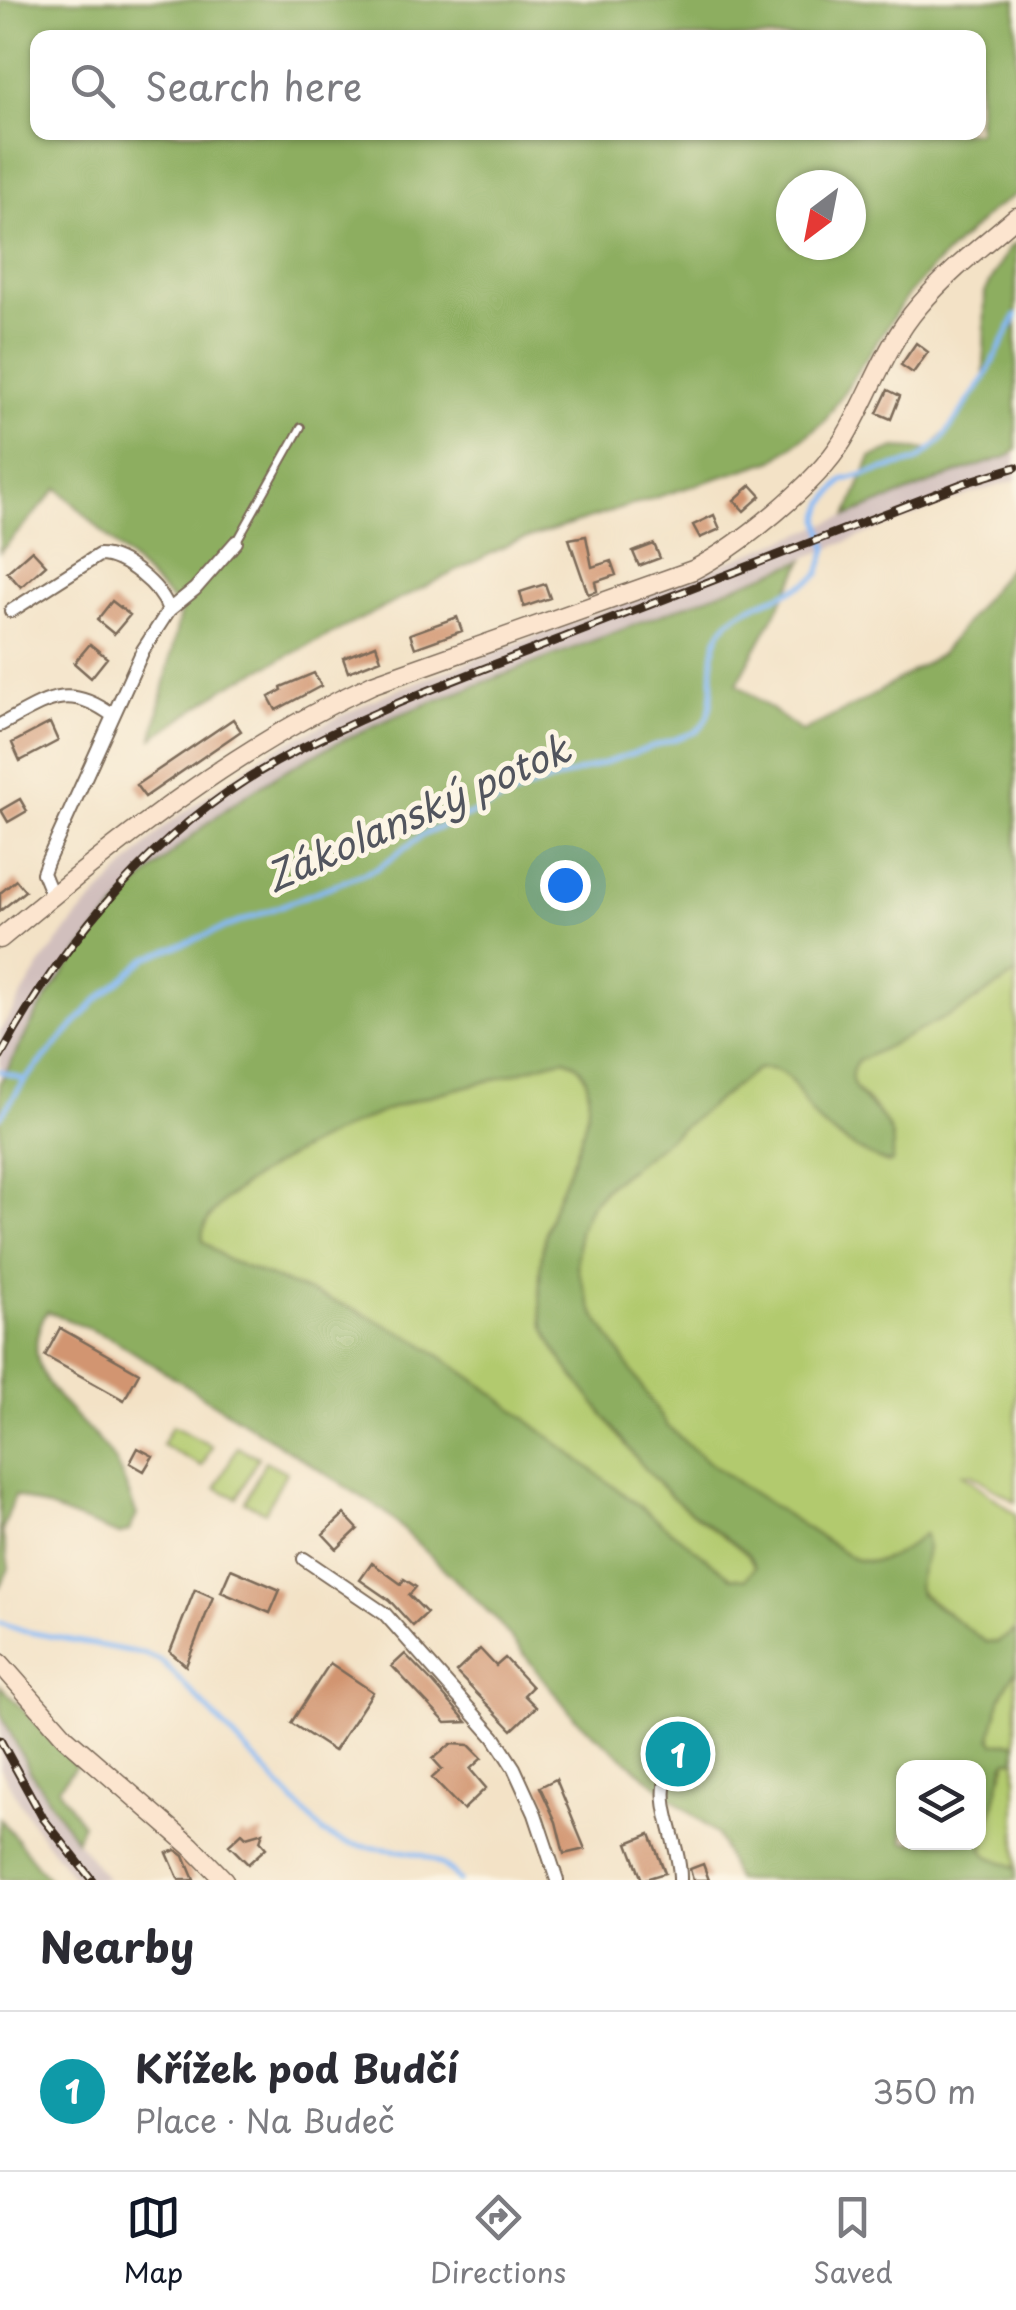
<!DOCTYPE html>
<meta charset="utf-8">
<style>
:root{--surface:#fff;--page:#f7f7f7;--text:#2b2b33;--muted:#7c7c81;--line:#e1e1e2;--accent:#111827}
body{margin:0;font-family:"Playpen Sans",sans-serif;background:var(--page);color:var(--text)}
.controls{position:absolute;right:30px;bottom:30px;display:grid;overflow:hidden;border-radius:20px;box-shadow:0 2px 8px #0004}
.controls button{width:90px;height:90px;display:grid;place-items:center;padding:0;border:0;border-bottom:2px solid var(--line);background:var(--surface);color:var(--text);font:50px sans-serif}
.compass{position:absolute;left:776px;top:170px;width:90px;height:90px;border-radius:50%;background:var(--surface);box-shadow:0 2px 8px #0004;rotate:212deg}
.you{position:absolute;left:565px;top:885px;width:35px;height:35px;margin:-25px;border:8px solid #fff;border-radius:50%;background:#1a73e8;box-shadow:0 0 0 15px #1a73e833}
.badge{display:grid;place-items:center;width:65px;height:65px;border-radius:50%;background:var(--accent);color:#fff;font-size:32px;font-weight:700}
.pin{position:absolute;translate:-50% -50%;border:5px solid #fff;box-shadow:0 2px 10px #0006}
.list{margin:0;padding:0;list-style:none}
h2{display:flex;justify-content:space-between;align-items:center;height:130px;margin:0;padding:0 40px;font-size:42px}
h2 small{font-size:32px;font-weight:400;color:var(--muted)}
.list li{display:grid;grid-template-columns:65px 1fr auto;gap:30px;align-items:center;box-sizing:border-box;height:160px;padding:0 40px;border-top:2px solid var(--line)}
.list b{display:block;font-size:38px;white-space:nowrap}
.list p{margin:0;font-size:32px;white-space:nowrap;color:var(--muted)}
.list em{font-size:32px;font-style:normal;color:var(--muted)}
.icon{flex:none;width:55px;height:55px;fill:none;stroke:currentColor;stroke-width:2;stroke-linecap:round;stroke-linejoin:round}
.map{position:relative;flex:none;width:1016px;height:1880px;overflow:hidden}
.search{position:absolute;background:var(--surface);box-shadow:0 2px 8px #0004;left:30px;right:30px;top:30px;height:110px;display:flex;align-items:center;gap:25px;box-sizing:border-box;padding:0 35px;border-radius:20px;color:var(--muted);font-size:38px}
.sheet{height:290px;background:var(--surface)}
nav{display:flex;justify-content:space-around;align-items:center;box-sizing:border-box;height:140px;border-top:2px solid var(--line);background:var(--surface);font-size:28px;color:var(--muted)}
nav a{display:grid;justify-items:center;gap:5px}
nav .on{color:var(--accent)}
.map>svg:first-child{display:block}
.industrial{fill:#d1bfbd}
.green{fill:#b2ca6e;stroke:#767a46;stroke-width:2.5}
.forest{fill:#8dae61;stroke:#646c40;stroke-width:2.5;fill-rule:evenodd}
.lines{fill:none;stroke-linecap:round;stroke-linejoin:round}
.stream{stroke:#87baf5;stroke-width:5}
.building{fill:#d29571}
.lane-casing{stroke:#7b6a59;stroke-width:10}
.street-casing{stroke:#7b6a59;stroke-width:16}
.secondary-casing{stroke:#7b6a59;stroke-width:21}
.lane{stroke:#fff;stroke-width:6}
.street{stroke:#fff;stroke-width:12}
.secondary{stroke:#fce5cf;stroke-width:18}
.rail-casing{stroke:#3b2a1e;stroke-width:9}
.rail{stroke:#fcf5e5;stroke-width:5;stroke-dasharray:15;stroke-linecap:butt}
.labels{text-anchor:middle;stroke-width:10;stroke-linejoin:round;paint-order:stroke}
.water-label{font-size:38px;font-style:italic;fill:#52555e;stroke:#fcf5e5}
</style>
<div class="map">
<svg width="1016" height="1880" viewBox="0 0 1016 1880">
<rect width="100%" height="100%" fill="#fcf5e5"/>
<filter id="ink" filterUnits="userSpaceOnUse"><feTurbulence type="fractalNoise" baseFrequency=".01" numOctaves="2"/><feDisplacementMap in="SourceGraphic" scale="20" xChannelSelector="R" yChannelSelector="G"/><feConvolveMatrix kernelMatrix="1 2 1 2 8 2 1 2 1" color-interpolation-filters="sRGB"/></filter>
<filter id="wash" filterUnits="userSpaceOnUse"><feTurbulence type="fractalNoise" baseFrequency=".0048" numOctaves="4" result="noise"/><feDisplacementMap in="SourceGraphic" scale="40" xChannelSelector="R" yChannelSelector="G"/><feGaussianBlur stdDeviation="2.25" result="paint"/><feColorMatrix in="noise" values="0 0 0 0 0 0 0 0 0 0 0 0 0 0 0 0 0 1.4 0 .05"/><feComposite in="paint" operator="in"/></filter>
<g filter="url(#wash)">
<rect width="100%" height="100%" fill="#f3e2c6"/>
<!-- industrial -->
<path class="industrial" d="M1016,454v26l-48,15 -572,221 -117,58 -97,71 -83,85 -60,81 -39,72v-52l43,-70 37,-47 85,-88 101,-73 120,-59 574,-222z
M0,1712l54,99 54,69h-33l-42,-55 -33,-57z"/>
<!-- green -->
<path class="green" d="M1016,974v528l-45,-28h-8l53,40v113c-10,11 -20,20 -35,13l-63,-50c-2,-20 13,-35 7,-55 -23,17 -42,33 -71,24l-113,-74 -37,-26 -37,-33 -75,-115 -13,-34 -4,-28 4,-18 11,-25 25,-27 142,-110c40,-5 40,32 62,53 18,17 46,32 69,41 -2,-13 -2,-28 -5,-41 -7,-24 -48,-33 -25,-61l104,-52z
M565,1059c55,18 -2,118 -13,152 -9,26 -13,55 -12,83 0,12 1,25 6,37 11,26 30,48 47,70 24,32 48,66 77,94 25,23 55,39 79,61l6,11 -9,12 -10,1 -12,-7 -238,-185 -66,-46 -64,-32 -129,-50 -24,-19c-11,-48 159,-123 200,-137 33,-12 69,-18 103,-28 20,-5 40,-15 59,-17z
M172,1426l40,20 -10,20 -40,-21z
M237,1447l21,10 -21,41 -21,-10z
M265,1461l21,11 -21,40 -20,-10z
M1016,1669v74h-23c-6,-25 11,-53 23,-74z
M1008,1760h8v108l-28,-12 -5,-6 16,-67z"/>
<!-- forest -->
<path class="forest" d="M0,0h1016v194l-25,17 -57,55 -27,30 -83,126 -50,38 -262,83 -284,143 -75,52 28,-129 -123,-121 -58,64zM38,38h940v94h-940zM791,185h60v60h-60z
M1016,244v206l-7,6 -49,16 -113,44 24,-59 25,-9 34,2 30,-34 24,-37 1,-87 24,-44z
M1016,558v416l-54,35 -104,52c-22,27 19,44 30,66 6,10 5,21 5,33l-2,3c-23,-5 -53,-25 -71,-40 -23,-21 -22,-59 -63,-54l-153,120 -14,17 -11,25 -2,35 15,44 75,116 37,33 37,26 113,74c30,9 48,-7 70,-25 11,20 -12,39 -4,60l66,48 10,1 20,-12v38l-15,27 -10,41 3,6h22v17h-8l-4,5 -21,85 5,6 28,12v12h-280l-19,-45 -142,-117 -81,-101 -110,-106 -271,-172 -66,-28c-36,60 26,97 60,139 14,17 21,44 30,65l-8,16 -10,4 -104,-40 -13,36 7,37 -9,20v-505c13,-24 26,-50 40,-74 59,-94 144,-178 239,-235 37,-22 77,-40 117,-58l408,-156 -67,124 65,48 61,-31 78,-47zM565,1059c55,19 -2,118 -13,152 -9,26 -13,55 -12,83 0,12 1,25 6,37 11,26 30,48 47,70 24,32 48,66 77,94 25,23 55,39 79,61l6,11 -9,12 -15,-2 -245,-189 -66,-46 -64,-32 -129,-50 -24,-19c-11,-48 159,-123 200,-137 33,-12 69,-18 103,-28 20,-5 40,-15 59,-17zM904,1768h74v74h-74z
M0,1685l76,81 -18,22 24,36 -6,17 -46,-70 -29,-57z
M0,1818l49,62h-49z"/>
<g class="lines">
<!-- stream -->
<path class="stream" d="M0,1071l25,9 70,-78 52,-44 231,-90 45,-33 107,-47 166,-56c30,-26 5,-74 27,-104 22,-29 69,-30 96,-54l8,-26 -7,-28 5,-17 18,-23 74,-19 24,-20 43,-62 32,-63
M0,1117l25,-37
M0,1623l23,8 122,23 18,8 161,171c41,27 98,2 135,47"/>
</g>
<g id="blocks">
<!-- building -->
<path class="building" d="M916,343l12,9 -15,21 -12,-8z
M888,390l12,6 -9,23 -14,-6z
M751,485l10,11 -17,15 -10,-11z
M714,515l6,14 -20,9 -7,-13z
M586,536l6,31 19,-6 5,14 -21,7 2,9 -9,3 -19,-55z
M654,544l6,14 -21,8 -6,-14z
M32,550l14,15 -25,22 -14,-15z
M545,584l5,14 -26,9 -4,-15z
M112,601l18,14 -16,19 -17,-14z
M457,617l5,14 -47,17 -5,-14z
M90,644l17,14 -16,20 -17,-15z
M376,645l5,14 -33,13 -5,-14z
M314,673l7,13 -45,24 -7,-13 13,-7 -1,-3z
M233,719l8,12 -96,66 -9,-12z
M50,723l8,18 -38,20 -8,-18z
M20,799l7,12 -19,11 -7,-12z
M16,880l9,11 -25,20v-18z
M60,1328l79,45 -15,27 -79,-44z
M138,1448l15,8 -9,15 -14,-8z
M344,1514l14,15 -21,20 -14,-15z
M372,1563l29,21 3,-5 12,8 -7,8 18,18 -14,13 -24,-26 -29,-20z
M231,1569l49,21 -10,23 -49,-21z
M195,1589l18,8 -27,69 -16,-14z
M480,1649l16,17 9,-8 27,29 -8,8 12,12 -24,23 -56,-58z
M405,1654l28,29 34,39 -21,1 -54,-57z
M330,1663l43,29 -39,59 -43,-28z
M451,1744l18,1 13,13 -12,11 16,19 -23,22 -31,-32 10,-9 -9,-10z
M556,1779l29,70 -21,5 -8,-32 -16,-35z
M263,1832l-3,9 6,7 -18,16 -19,-19 13,-12 4,4z
M650,1834l15,39 -23,7 -14,-37z
M176,1850l8,6 10,24h-15l-12,-27z
M703,1864l6,16h-16l-3,-11z"/>
</g>
</g>
<g filter="url(#ink)">
<use href="#blocks" fill-opacity="0" stroke="#7b6a59" stroke-width="2.5"/>
<g class="lines">
<defs>
<path id="lane" d="M237,541l64,-114"/>
<path id="street" d="M169,610l26,-21 41,-47
M11,611l88,-56c25,0 62,31 70,55l-26,40 -96,212 -4,11 9,22
M0,725c44,-23 66,-44 112,-10
M304,1559l81,55 109,123 20,31 21,46 22,66
M667,1778c-10,28 14,70 13,102"/>
<path id="secondary" d="M0,939c117,-97 234,-191 373,-255l320,-114c46,-24 123,-85 150,-130 27,-44 42,-95 76,-134 28,-33 64,-61 97,-89
M0,1663l65,74 126,109 33,34"/>
</defs>
<!-- lane casing -->
<use href="#lane" class="lane-casing"/>
<!-- street casing -->
<use href="#street" class="street-casing"/>
<!-- secondary casing -->
<use href="#secondary" class="secondary-casing"/>
<!-- lane -->
<use href="#lane" class="lane"/>
<!-- street -->
<use href="#street" class="street"/>
<!-- secondary -->
<use href="#secondary" class="secondary"/>
<defs>
<path id="rail" d="M0,1057c64,-118 157,-229 276,-295 93,-52 193,-87 292,-126 132,-51 264,-101 396,-153l52,-16
M0,1740l43,78 49,62"/>
</defs>
<!-- rail casing -->
<use href="#rail" class="rail-casing"/>
<!-- rail -->
<use href="#rail" class="rail"/>
</g>
</g>
<g class="labels">
<!-- water labels -->
<g class="water-label">
<text transform="translate(418 814) rotate(-24)" y="13">Zákolanský potok</text>
</g>
</g>
</svg>
<div class="controls">
<button><svg class="icon" aria-label="layers" viewBox="0 0 24 24"><path d="M12 4l9 5-9 5-9-5zM3 14l9 5 9-5"/></svg></button>
</div>
<svg class="compass" viewBox="-18 -18 36 36"><path d="M0-13l5 13h-10z" fill="#e53935"/><path d="M0 13l5-13h-10z" fill="#7c7c81"/></svg>
<div class="you"></div>
<div class="pin badge" style="left:678px;top:1754px;background:#0f9aa8">1</div>
<div class="search"><svg class="icon" aria-label="search" viewBox="0 0 24 24"><circle cx="10" cy="10" r="6"/><path d="M15 15l6 6"/></svg>Search here</div>
</div>
<section class="sheet">
<h2>Nearby<small></small></h2>
<ul class="list">
<li><span class="badge" style="background:#0f9aa8">1</span><div><b>Křížek pod Budčí</b><p>Place · Na Budeč</p></div><em>350 m</em></li>
</ul>
</section>
<nav>
<a class="on"><svg class="icon" aria-label="map" viewBox="0 0 24 24"><path d="M3 6l6-2 6 2 6-2v14l-6 2-6-2-6 2zM9 4v14M15 6v14"/></svg>Map</a>
<a><svg class="icon" aria-label="directions" viewBox="0 0 24 24"><path d="M12 3l9 9-9 9-9-9zM9 14v-3h6M13 9l2 2-2 2"/></svg>Directions</a>
<a><svg class="icon" aria-label="saved" viewBox="0 0 24 24"><path d="M7 4h10v16l-5-4-5 4z"/></svg>Saved</a>
</nav>
